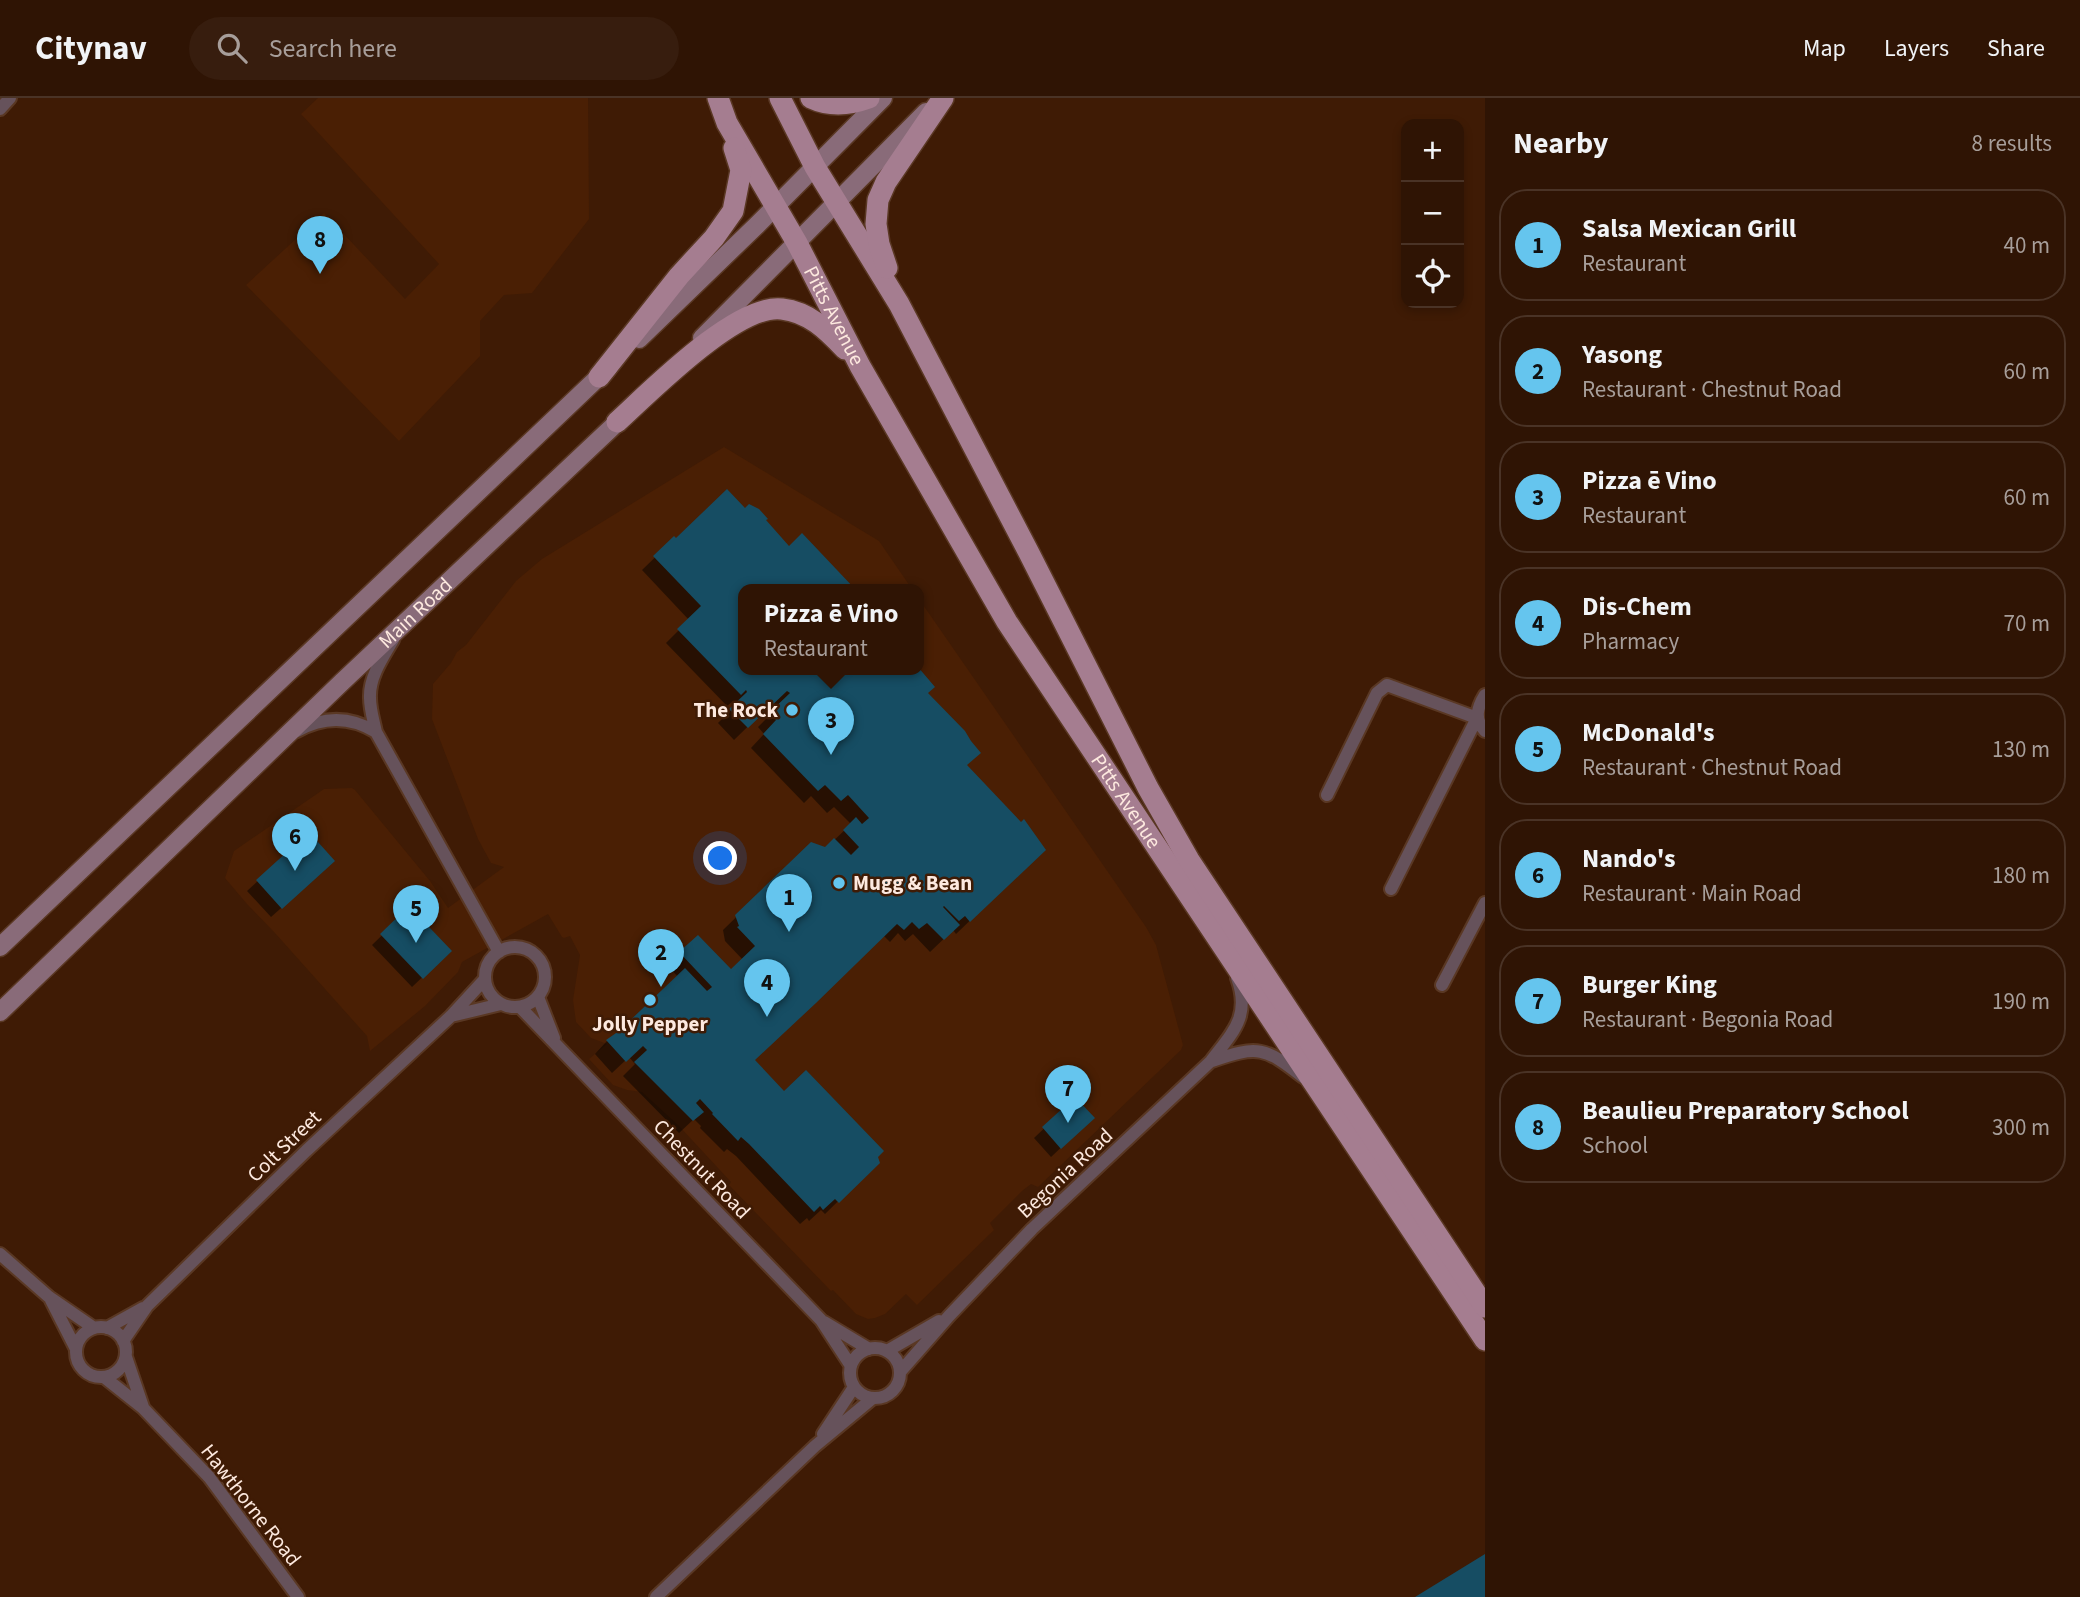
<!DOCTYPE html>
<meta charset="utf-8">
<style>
:root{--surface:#2f1404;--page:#371d0e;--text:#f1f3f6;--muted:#a79e9a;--line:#4a3326;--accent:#65c5ee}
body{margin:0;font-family:"Source Sans 3",sans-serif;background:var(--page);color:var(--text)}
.controls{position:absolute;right:21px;top:21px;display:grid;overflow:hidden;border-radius:14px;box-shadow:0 4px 10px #0003}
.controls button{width:63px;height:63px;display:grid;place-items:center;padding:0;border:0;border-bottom:2px solid var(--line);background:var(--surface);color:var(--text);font:35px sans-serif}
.you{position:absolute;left:721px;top:761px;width:24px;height:24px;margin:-18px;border:5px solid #fff;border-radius:50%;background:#1a73e8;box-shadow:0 0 0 10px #1a73e833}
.badge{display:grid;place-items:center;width:46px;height:46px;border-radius:50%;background:var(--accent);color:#111;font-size:23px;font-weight:700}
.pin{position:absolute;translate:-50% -58px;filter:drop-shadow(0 2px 4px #0008)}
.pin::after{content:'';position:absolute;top:37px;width:24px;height:21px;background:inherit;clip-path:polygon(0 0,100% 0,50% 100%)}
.popup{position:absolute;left:738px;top:486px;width:186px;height:91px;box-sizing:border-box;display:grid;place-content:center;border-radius:14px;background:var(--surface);filter:drop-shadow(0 2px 5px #0005);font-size:23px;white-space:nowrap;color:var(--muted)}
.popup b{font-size:26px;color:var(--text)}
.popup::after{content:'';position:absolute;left:50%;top:100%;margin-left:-14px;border:14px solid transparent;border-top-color:var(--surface)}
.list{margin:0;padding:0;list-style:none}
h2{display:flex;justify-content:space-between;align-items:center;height:91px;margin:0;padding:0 28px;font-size:30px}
h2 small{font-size:23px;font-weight:400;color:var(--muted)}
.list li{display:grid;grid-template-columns:46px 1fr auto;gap:21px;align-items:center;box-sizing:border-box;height:112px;margin:0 14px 14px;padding:0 14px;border:2px solid var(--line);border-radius:28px}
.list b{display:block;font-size:26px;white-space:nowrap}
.list p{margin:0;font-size:23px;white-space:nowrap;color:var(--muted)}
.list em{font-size:23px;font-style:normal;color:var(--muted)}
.icon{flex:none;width:38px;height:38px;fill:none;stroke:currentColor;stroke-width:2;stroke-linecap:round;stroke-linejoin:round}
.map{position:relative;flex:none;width:1485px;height:1499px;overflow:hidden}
header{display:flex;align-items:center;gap:42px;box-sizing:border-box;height:98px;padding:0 35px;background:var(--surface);border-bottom:2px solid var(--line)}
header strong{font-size:33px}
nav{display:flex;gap:38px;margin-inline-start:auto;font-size:24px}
.search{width:490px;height:63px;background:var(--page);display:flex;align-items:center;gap:18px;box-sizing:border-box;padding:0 24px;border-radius:38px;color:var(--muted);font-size:26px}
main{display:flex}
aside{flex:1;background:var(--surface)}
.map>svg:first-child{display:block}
.built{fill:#4a1f04}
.shadow{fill:#0007}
.building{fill:#164d63}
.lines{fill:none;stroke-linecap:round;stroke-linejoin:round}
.street-casing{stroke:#5a3824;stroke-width:16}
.secondary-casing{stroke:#5a3824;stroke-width:21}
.primary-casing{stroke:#5a3824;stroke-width:24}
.street{stroke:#66525b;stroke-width:12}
.secondary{stroke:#896b79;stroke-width:18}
.primary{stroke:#a57d90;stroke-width:21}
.poi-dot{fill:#65c5ee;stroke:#3f1b05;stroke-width:2.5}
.labels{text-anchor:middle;stroke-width:5;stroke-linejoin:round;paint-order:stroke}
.street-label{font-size:21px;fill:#fde9df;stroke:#3f1b05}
.poi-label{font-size:21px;font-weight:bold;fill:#fde9df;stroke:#3f1b05;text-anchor:end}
</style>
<header>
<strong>Citynav</strong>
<div class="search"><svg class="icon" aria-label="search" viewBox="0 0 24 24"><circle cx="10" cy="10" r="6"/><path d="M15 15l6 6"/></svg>Search here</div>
<nav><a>Map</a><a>Layers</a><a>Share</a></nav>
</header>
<main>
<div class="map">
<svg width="1485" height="1499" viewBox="0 0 1485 1499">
<rect width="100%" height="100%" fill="#3f1b05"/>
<!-- built -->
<path class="built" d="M318,0h270l1,121 -57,74 -28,2 -24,26v35l-81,85 -153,-156 78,-72 81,86 34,-35 -138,-150z
M724,349l155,94 33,48h-168v80h174l1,-70 227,328 10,18 27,100 -2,5 -143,137 -7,-3 -9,7 -32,32 4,7 -77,75 -11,-11 -21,20 -10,4 -7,1 -12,-5 -23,-24 -2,1 -102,-106 2,-3 -52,-56 -37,-34 -15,-2 -14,-5 -24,-26 18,-15 -16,-6 -15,-16 -3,-22 7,-45 -10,-19 -6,2 -2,-1 -14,-23 -86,48 -4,10 -33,34 -55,45 -3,-15 -92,-103 -28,-29 -22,-26 9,-27 90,-62 28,-1 3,2 75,91 18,27 56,-41 -13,-4 -13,-24 -46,-120 1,-35 18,-21 6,-11 9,-7 50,-64 26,-22z"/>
<!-- shadow -->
<path class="shadow" d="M674,441l70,50v80l182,24 39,73 66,96 -75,72 -3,-4 -23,22 -17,-18 -8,7 -7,-8 -8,9 -7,-7 -130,125 31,34 92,63 2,5 -53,52 -4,-4 -12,11 -2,-3 -7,6 -64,-68 -9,-7 -3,3 -24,-24 1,-2 -7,-7 -15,14 -56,-57 12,-12 -6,-7 -17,16 -17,-19 12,-13 13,-8 58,-56 -10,-11 30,-29 32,35 13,-12 -18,-19 -2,-11 88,-86 14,5 26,-25 -17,-17 -7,6 -16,-17 -7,7 -53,-55 13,-14 -6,-7 20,-20 -5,-5 -39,38 -16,-17 17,-17 -3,-4 -5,4 -61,-63 23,-23 -47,-50z
M308,737l15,36 -52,46 -24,-26z
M409,811l41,42 -38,36 -40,-42z
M1075,1001l8,28 -32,30 -17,-19z"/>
<!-- building -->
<path class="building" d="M727,391l18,19 4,-4 10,5 9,10 -2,1 23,26 13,-13 53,56h-111v80h174v-2l17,20 -7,6 37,38 6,10 10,12 -14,12 54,57 3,-3 22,31 -76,72 -5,-6 -6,5 -15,-15 -1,1 17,18 -16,15 -17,-17 -8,6 -7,-7 -8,8 -7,-6 -81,79 -61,57 29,31 22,-21 78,81 -6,6 2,6 -41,40 -4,-4 -12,11 -3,-4 -6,6 -65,-68 -8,-7 -3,4 -26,-27 1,-1 -13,-14 -4,4 8,9 -11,9 -59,-59 13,-12 -4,-4 -17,16 -20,-22 13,-9 66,-63 22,23 5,-4 -33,-35 19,-17 33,34 24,-23 -18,-19 2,-1 -4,-11 76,-73 14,5 9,-9 17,17 8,-8 -16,-17 13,-13 6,7 7,-6 -21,-23 -7,6 -16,-16 -7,6 -55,-57 13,-14 -7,-7 21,-20 -3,-2 -39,37 -19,-19 18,-17 -1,-2 -5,5 -64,-66 24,-23 -48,-50 21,-20 2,2z
M309,734l26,29 -53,48 -26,-29z
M409,808l43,45 -29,28 -43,-45z
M1075,999l20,21 -34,31 -19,-22z
M1485,1456v43h-70z"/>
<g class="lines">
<defs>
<path id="street" d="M0,11l10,-11
M393,542c-10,17 -24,37 -23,58 0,12 4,24 6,34l123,220
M1485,597c-8,13 -11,24 0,36
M297,633c27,-15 53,-15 79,1
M1327,697l50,-102 10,-8 90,33 -86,171
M485 879a30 30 0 1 1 60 0a30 30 0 1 1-60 0Z
M1442,887l43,-82
M538,899l16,41
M520,909l301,313 30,46
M451,918l50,-12
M1212,963c46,-16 53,-14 91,16
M0,1156l49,43 45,31
M51,1202l25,49
M824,1224l45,27
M76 1254a25 25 0 1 1 50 0a25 25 0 1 1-50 0Z
M107,1230l36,-20
M123,1243l24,-35 159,-155 145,-135 34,-37
M850 1275a25 25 0 1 1 50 0a25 25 0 1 1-50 0Z
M887,1253l52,-30
M126,1259l17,50
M900,1274l49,-56 83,-87 179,-168c22,-29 40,-45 26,-83
M104,1279l39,31 66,69 89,120
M823,1336l31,-47
M656,1499l159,-151 58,-48"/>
<g id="secondary">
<path d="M702,240l224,-226"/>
<path d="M639,241l118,-114 126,-127"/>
<path d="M0,849l608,-579"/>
<path id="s1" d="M0,914l342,-330 283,-267"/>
</g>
<g id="primary">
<path id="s2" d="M718,0l9,25 70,120 63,123 147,256 478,718"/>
<path d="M780,0l35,69 84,137 130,249 119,235 41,72 296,447"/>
<path d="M811,0c19,9 39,7 58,0"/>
<path d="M887,170l-8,-24 -3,-20 2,-24 8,-18 57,-84"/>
<path d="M599,279l80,-101 35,-38 19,-27 8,-41 -7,-22"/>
<path d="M617,324c33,-30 120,-119 165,-113 27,3 45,21 63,40"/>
</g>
</defs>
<!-- street casing -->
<use href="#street" class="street-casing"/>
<!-- secondary casing -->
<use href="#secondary" class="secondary-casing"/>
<!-- primary casing -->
<use href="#primary" class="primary-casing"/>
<!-- street -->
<use href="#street" class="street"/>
<!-- secondary -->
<use href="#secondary" class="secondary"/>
<!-- primary -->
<use href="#primary" class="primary"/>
</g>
<!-- markers -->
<g class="poi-dot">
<circle cx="792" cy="612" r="7"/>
<circle cx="839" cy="785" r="7"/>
<circle cx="650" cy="902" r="7"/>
</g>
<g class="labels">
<!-- street labels -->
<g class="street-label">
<text dy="7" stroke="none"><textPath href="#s2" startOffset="247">Pitts Avenue</textPath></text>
<text dy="7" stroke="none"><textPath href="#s1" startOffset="576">Main Road</textPath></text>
<text dy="7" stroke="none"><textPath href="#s2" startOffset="814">Pitts Avenue</textPath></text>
<text transform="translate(284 1048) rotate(-44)" y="7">Colt Street</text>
<text transform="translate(702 1071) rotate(46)" y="7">Chestnut Road</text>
<text transform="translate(1065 1075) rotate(-43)" y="7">Begonia Road</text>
<text transform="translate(251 1407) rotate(52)" y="7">Hawthorne Road</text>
</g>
<!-- poi labels -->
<g class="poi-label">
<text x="778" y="619">The Rock</text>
<text x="853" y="792" text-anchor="start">Mugg &amp; Bean</text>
<text x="650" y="933" text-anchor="middle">Jolly Pepper</text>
</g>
</g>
</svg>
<div class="controls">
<button>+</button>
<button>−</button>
<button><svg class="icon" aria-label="locate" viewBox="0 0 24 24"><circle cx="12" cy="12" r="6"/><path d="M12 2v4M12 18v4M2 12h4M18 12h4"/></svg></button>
</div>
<div class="you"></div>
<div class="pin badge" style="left:789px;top:834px">1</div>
<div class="pin badge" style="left:661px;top:889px">2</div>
<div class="pin badge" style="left:831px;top:657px">3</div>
<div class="popup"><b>Pizza ē Vino</b>Restaurant</div>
<div class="pin badge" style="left:767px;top:919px">4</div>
<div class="pin badge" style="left:416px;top:845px">5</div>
<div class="pin badge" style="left:295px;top:773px">6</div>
<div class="pin badge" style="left:1068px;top:1025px">7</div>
<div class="pin badge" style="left:320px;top:176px">8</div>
</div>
<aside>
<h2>Nearby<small>8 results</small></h2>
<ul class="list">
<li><span class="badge">1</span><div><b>Salsa Mexican Grill</b><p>Restaurant</p></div><em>40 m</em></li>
<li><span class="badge">2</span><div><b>Yasong</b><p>Restaurant · Chestnut Road</p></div><em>60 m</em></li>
<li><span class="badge">3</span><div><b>Pizza ē Vino</b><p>Restaurant</p></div><em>60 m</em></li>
<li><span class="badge">4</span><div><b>Dis-Chem</b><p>Pharmacy</p></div><em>70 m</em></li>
<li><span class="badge">5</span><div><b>McDonald's</b><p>Restaurant · Chestnut Road</p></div><em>130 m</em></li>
<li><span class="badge">6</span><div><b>Nando's</b><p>Restaurant · Main Road</p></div><em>180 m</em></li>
<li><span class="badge">7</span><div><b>Burger King</b><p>Restaurant · Begonia Road</p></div><em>190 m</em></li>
<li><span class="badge">8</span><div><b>Beaulieu Preparatory School</b><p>School</p></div><em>300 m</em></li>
</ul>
</aside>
</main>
